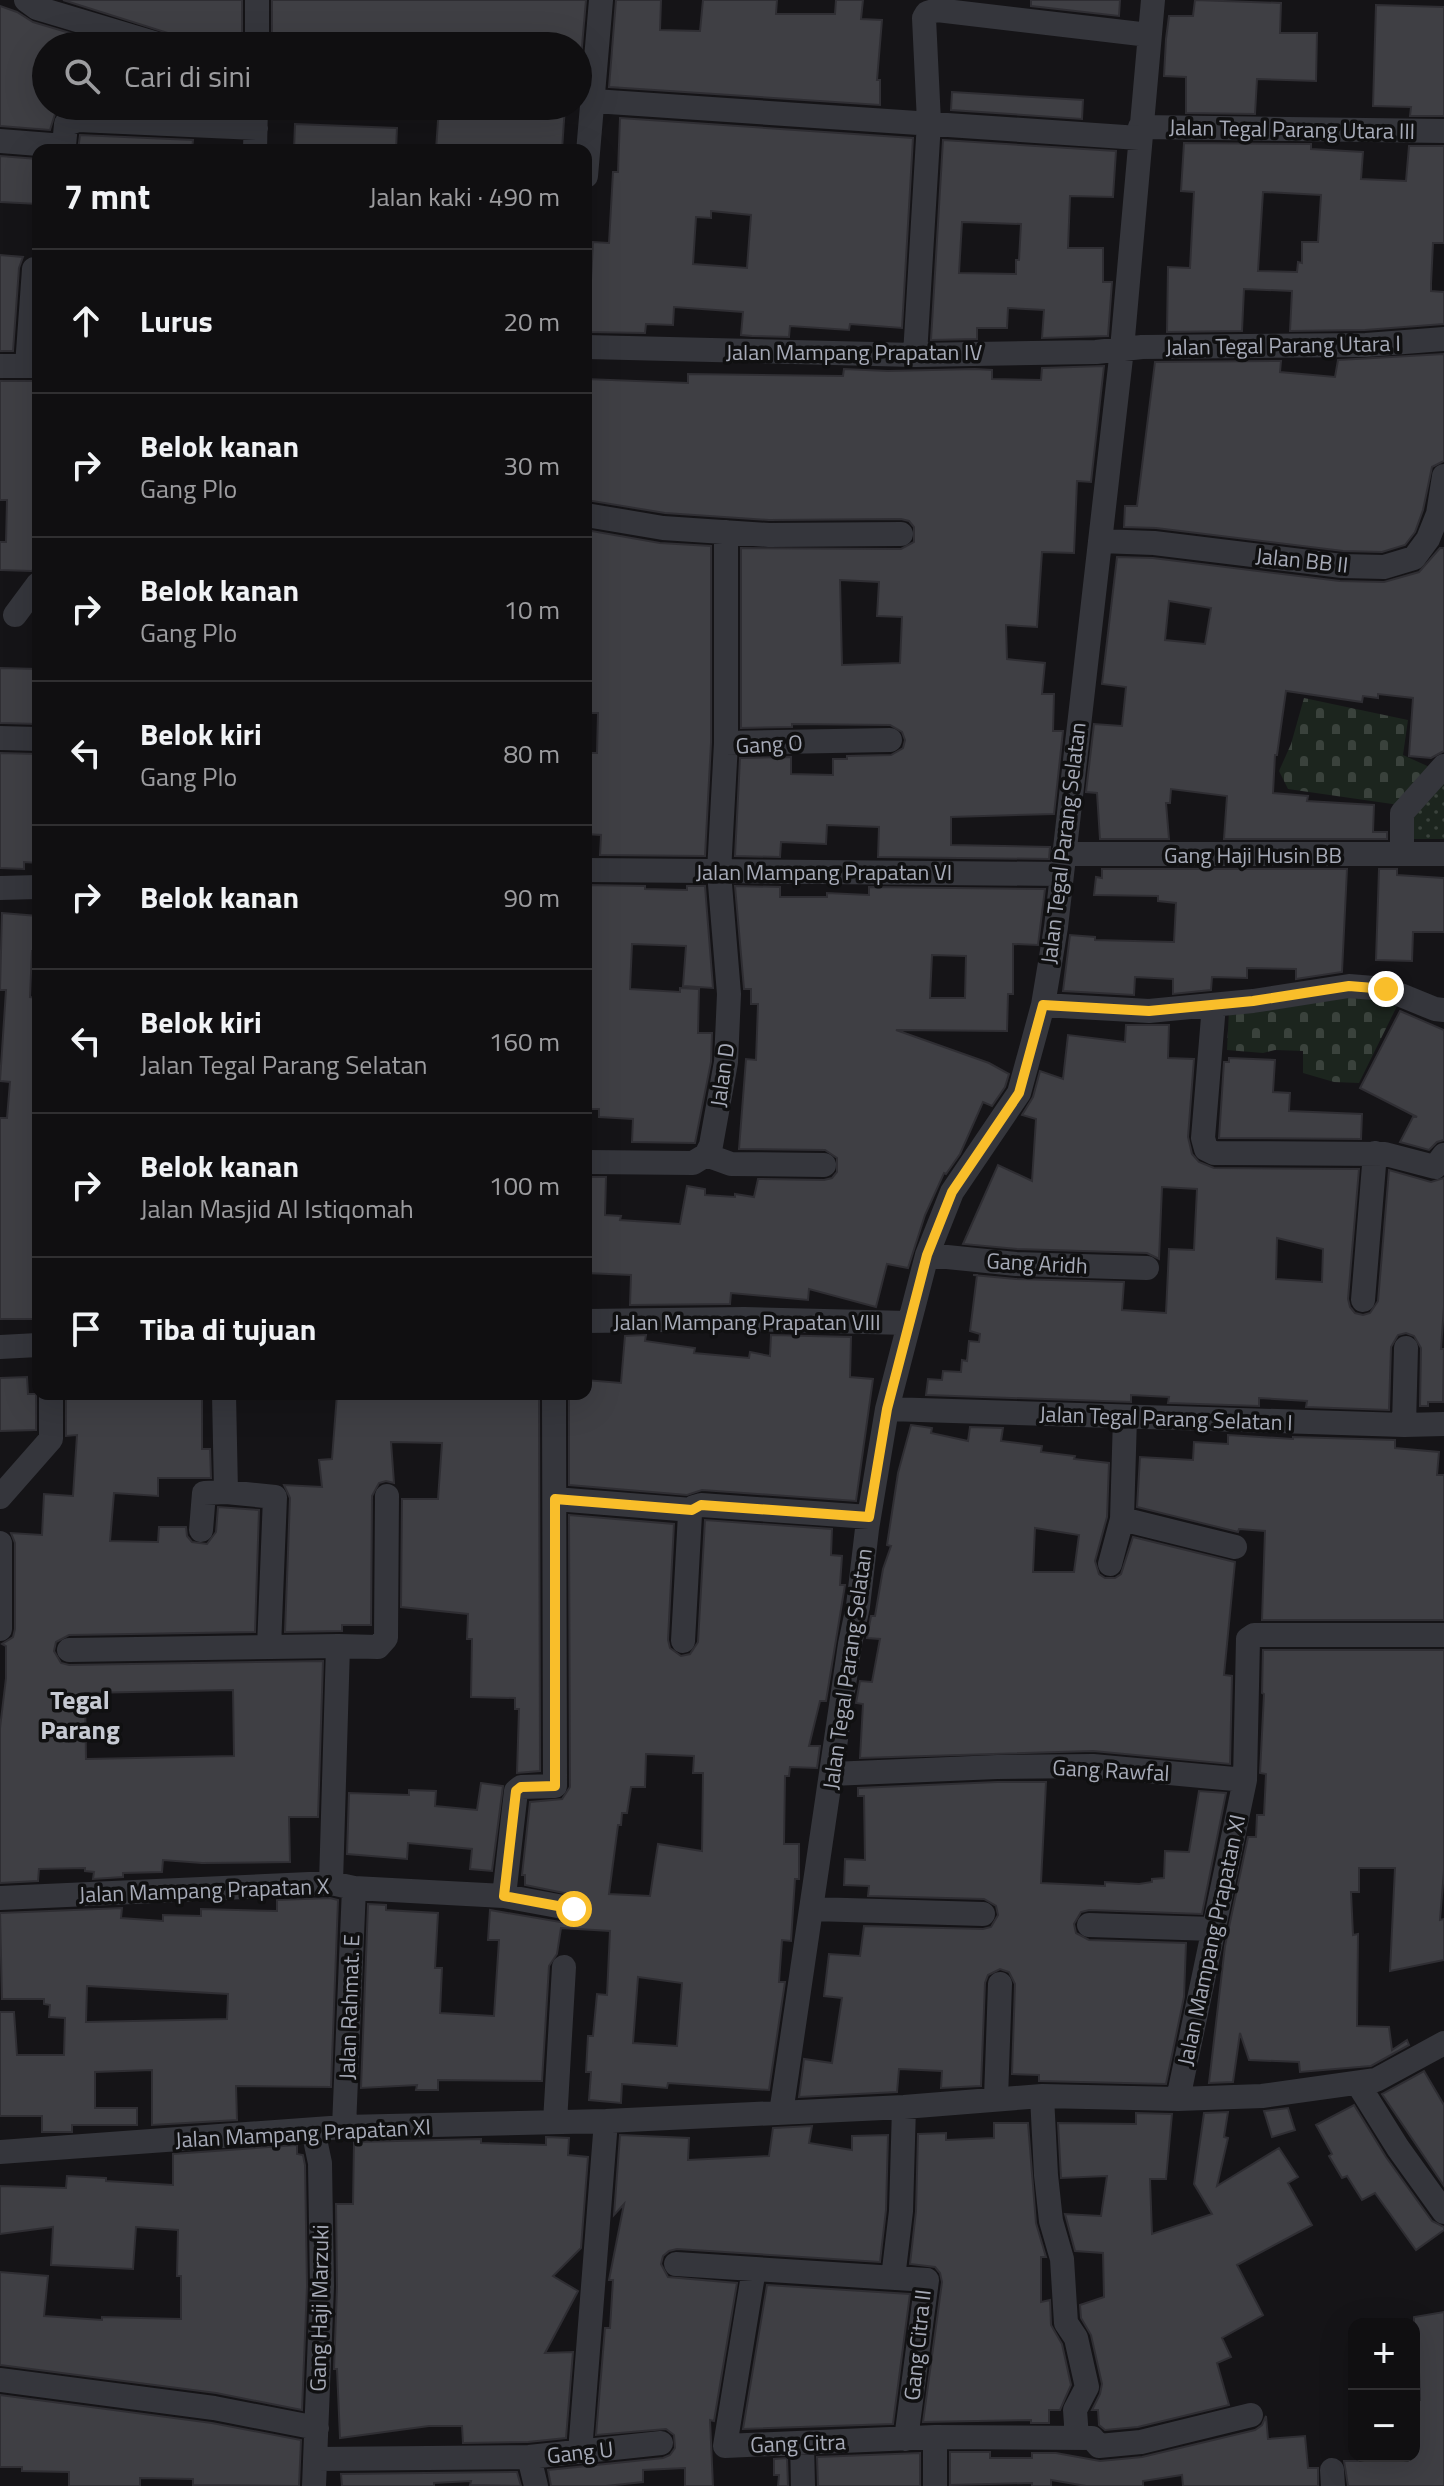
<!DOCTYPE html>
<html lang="id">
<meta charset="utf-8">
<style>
:root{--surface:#100f11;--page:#19181a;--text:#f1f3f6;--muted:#9c9c9f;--line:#302f31}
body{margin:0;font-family:"Titillium Web",sans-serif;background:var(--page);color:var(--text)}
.controls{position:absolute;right:24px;bottom:24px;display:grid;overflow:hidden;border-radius:16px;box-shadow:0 8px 32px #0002}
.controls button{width:72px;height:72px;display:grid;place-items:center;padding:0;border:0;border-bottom:2px solid var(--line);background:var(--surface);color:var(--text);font:40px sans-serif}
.stop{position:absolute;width:24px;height:24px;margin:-18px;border:6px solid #f9be2a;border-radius:50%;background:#fff}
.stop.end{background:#f9be2a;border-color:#fff;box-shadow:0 2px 8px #0008}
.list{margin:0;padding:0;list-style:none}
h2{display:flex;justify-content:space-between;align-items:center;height:104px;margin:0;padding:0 32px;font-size:34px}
h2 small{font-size:26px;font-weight:400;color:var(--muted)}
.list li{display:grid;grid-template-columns:52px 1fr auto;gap:24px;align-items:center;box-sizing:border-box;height:144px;padding:0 32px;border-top:2px solid var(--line)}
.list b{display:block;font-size:30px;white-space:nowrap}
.list p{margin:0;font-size:26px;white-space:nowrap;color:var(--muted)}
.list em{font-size:26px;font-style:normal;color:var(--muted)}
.icon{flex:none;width:44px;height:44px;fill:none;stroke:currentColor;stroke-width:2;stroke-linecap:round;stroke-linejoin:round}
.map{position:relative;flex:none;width:1444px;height:2486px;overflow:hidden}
.search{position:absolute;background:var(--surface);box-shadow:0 8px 32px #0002;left:32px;top:32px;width:560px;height:88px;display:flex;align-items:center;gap:20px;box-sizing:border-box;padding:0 28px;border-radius:44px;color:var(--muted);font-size:30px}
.panel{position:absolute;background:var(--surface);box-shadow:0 8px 32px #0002;left:32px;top:144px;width:560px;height:1256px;border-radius:16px}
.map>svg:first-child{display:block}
.grass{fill:url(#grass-dots)}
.cemetery{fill:url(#cemetery-stones)}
.building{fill:#3f3f44;stroke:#2f2e33;stroke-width:2;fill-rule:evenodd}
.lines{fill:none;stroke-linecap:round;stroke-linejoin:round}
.minor{stroke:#35363c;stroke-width:24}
.route{stroke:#f9be2a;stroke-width:10}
.labels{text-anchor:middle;stroke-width:7;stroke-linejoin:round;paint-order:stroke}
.street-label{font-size:22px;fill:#a6aab7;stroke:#101011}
.quarter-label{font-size:26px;font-weight:bold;fill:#c7cad3;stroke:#101011}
</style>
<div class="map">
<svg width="1444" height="2486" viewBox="0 0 1444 2486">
<defs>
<pattern id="grass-dots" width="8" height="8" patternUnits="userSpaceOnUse" patternTransform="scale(2)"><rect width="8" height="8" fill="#1c251e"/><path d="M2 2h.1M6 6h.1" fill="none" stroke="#3a423c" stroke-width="1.8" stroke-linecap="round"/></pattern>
<pattern id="cemetery-stones" width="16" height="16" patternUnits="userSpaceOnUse" patternTransform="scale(2)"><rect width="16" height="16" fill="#1c251e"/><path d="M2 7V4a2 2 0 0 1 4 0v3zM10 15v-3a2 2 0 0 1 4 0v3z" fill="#3a423c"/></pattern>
</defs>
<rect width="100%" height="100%" fill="#151417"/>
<!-- grass -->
<path class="grass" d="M1444,770v69h-37v-27z"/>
<!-- cemetery -->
<path class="cemetery" d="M1304,698l104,22 -5,35 31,14 -35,36 -111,-16 -9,-18 12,-27z
M1336,994l64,6 -41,83 -25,-1 -31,-9v-22l-28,-1 -12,3 -36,-3 2,-40z"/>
<!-- building -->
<path class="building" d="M63,0h179v46h-35v-8l-33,-3z
M272,0h314l-8,93v-47h-306z
M616,0h45l-1,30 40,1 3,-31h74l-1,14h59l1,-14h27l-2,19 21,1 -5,60h3v25l-271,-18z
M1031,0h89l-1,16 -88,-10z
M1195,0l86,3 -1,30h37l-1,48 -59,-2 -2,35 -69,-1v-36l-22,-1 2,-37 3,-23h24z
M1376,5l68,2v109h-34l1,-9 -38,-1z
M0,6l17,6 16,10 74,22 -61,2v60h27l-18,8 -5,16 -50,-4z
M952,92l131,8 -1,19 -131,-9z
M439,106h126l-3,44h-126z
M620,118l293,20 -11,190 -52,-4 -1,6 -59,-4 -1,11 -37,-1 -11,-1 2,-23 -69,-5 -1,18 -27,-1 -1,9 -59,-1 1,-52h4l2,-38 16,1 4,-71h5zM711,211l40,4 -4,53 -54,-4 3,-47 15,1z
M295,124l102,4 -1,22h-102z
M80,135l113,5 -1,10h-114z
M943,140l173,11 -3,46 -43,-1 -2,52h35v34h9l-4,54 -66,2 2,-28 -36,-2 -1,20h-30v11l-46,1zM962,222l59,2 -2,36h-3v14l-57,-1z
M1184,143l127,1v5l52,3 -2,27 45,2 3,-35h35v97h-11l-2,41v7l13,1v32l-79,6 -75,1 2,-40 -48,-2 -2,42 -75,1 1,-65 22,1 4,-76 -13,-1zM1263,192l58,3 -3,47h-16v21l-4,-1 -1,10 -39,-1z
M0,156l38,3v45l-38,-2z
M0,255l23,2 -4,11 -6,83h-13z
M1444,354v107l-12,6 -9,43 -8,22 -10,13 -23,7 -39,-1 -187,-23 -32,-1 1,-21h12l18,-144 126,-1 -1,11 55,5 3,-17z
M1104,366l-13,116 -14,-1 -3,72 -32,-1 -5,75 -31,-2 1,34 38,4 -3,31h12l-1,37h10l-9,83 -103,3v28l99,2 -1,12 -171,-2 1,-30 -52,-2 -1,19 -45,-2 -1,15 -45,-1 5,-98 51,-1v17l42,1v-16h14v-3l44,-1 12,-7 2,-8 -3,-8 -12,-7 -98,-1v3l-51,1v-180l160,1 13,-7v-15l-5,-6 -8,-2 -132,1 -104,-7 -79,-13v-121l102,4v-9l155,2 1,-7 44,2 87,-2 17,1v9l49,1 1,-12zM840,580l39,2 -2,34 25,1 -2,46 -58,2z
M0,381h38v188l-7,2 -31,-1v-28h6l1,-42h-7z
M586,530l74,13 51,3v197l-6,113 -105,-1 1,-20 -15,-1v-81h11l1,-40h-12z
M1440,548h4v203l-13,7 -22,-2 4,-58 -35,-4v4l-15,-2 -1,6 -76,-11 -9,64h-2l-2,38 35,3 -1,5 67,4 -1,27h14v7h-163l3,-43 -56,-7 -1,14h-4l3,36h-69l-3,-46 -11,-1 8,-68 28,2 4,-39 -24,-3 15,-127 36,1 187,23 44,1 35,-10zM1169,601l42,7 -6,36 -40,-4z
M0,668l38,1v55l-38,-1z
M0,753l38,1v109l-14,-1v7l-24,-1z
M1102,869h245l-5,103 -46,7v-10l-49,-1v10l-35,-1 -1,13 -38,4v-15l-38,-2 -1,18 -71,-4 7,-56 25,2v3l79,2 2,-39 -18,-2v-5l-64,-1 2,-18 6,1z
M1379,869h18v6l47,3v54h-31l-1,29 -36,-1z
M586,885l59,1v3l42,1v-4h18l8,102 -30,-2 3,-40 -54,-2 -2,45 50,3v-4l19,1 -1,44h14l-1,29 -16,81 -63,-1 1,-23 -34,-2v-8h-13z
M735,886l45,1v10h47v-4l42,2v-8l176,2 -7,56 -25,-1v50h-5l-1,37 -111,-1 93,33 20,11 -4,13 -13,19 -9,-4 -23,52 -14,20 -2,-1 -19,42 -17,53 -21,-4 -11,43 -67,-18 -1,11 -77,-7 -1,11 -100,1 1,-30 -45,-2v-96h20l-1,38 16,1 -1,4 60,4 7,-38 18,3v6l30,2v-3l19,3 4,-18 66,1 8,-2 5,-6v-14l-12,-8 -86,-1 7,-90 10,1 2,-56h-7v-15h-7zM932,955l34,1 -1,42h-35z
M2,913l36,3 -1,35h-5l-2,46 8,1v321h-38v-201h7l3,-36 -10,-1 6,-91h-6z
M1400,1011l44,19v110l-7,2 -8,8 -29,-8 13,-25h4l-57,-29z
M1126,1025h43l-1,33 26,1 -6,78 4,17 7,8 15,6 145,1 -11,130 2,8 5,6 8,2 7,-2 8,-12 11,-131 42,12 13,-4v129l-3,42h3l-1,53h-15v4h-8l1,-58 -7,-12 -8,-3 -8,2 -7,12 -2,63 -83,-3 1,-6 -48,-3v8l-91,-3 1,-6 -38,-2v7l-205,-7 2,-16 14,1 1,-9 18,1 1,-12 5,1 2,-20 10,1 1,-8 -10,-3 7,-56h-4l43,4 108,3 -2,28 44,3 3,-64 25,1 3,-61 -35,-2 -3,72 -12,-6 -130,-4 -54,-5 35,-79 34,16 4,-62 -14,-4 11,-18 7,-26 23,8 5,-44 57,7zM1277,1238l46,11 -1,33 -46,-3z
M1229,1058l46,2 -2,32 17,1 -1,18 73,3 -1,25 -142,-1 5,-76h5z
M646,1335l-1,6 50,7 -1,5 55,5 1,-6 20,4 1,-21 80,2 -1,40 23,2 -17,122 -154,-11 -15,5 -118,-10v-91h17v-14l35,3 4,-47z
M27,1377l1,17h8v36l-36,1v-53z
M66,1394h136v55h8l1,29h-53v18l-44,-3 -4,48 48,1 1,-15h27l1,9 5,6 15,2 9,-12 2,-25 41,3 -4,122 -186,3 -13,7 -2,9 7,12 8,2 254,-4 -5,156h-29l1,45 -88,1 -39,-3 -1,12 -39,1v4l-30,2 1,-7 -9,-1v-3l-46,1 -1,12 -38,2v-155l6,-50v-32l-4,-2 11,-7 2,-8v-86l-4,-10 31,2 2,-41 29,2 4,-61 -11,1zM233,1690l1,66 -148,3 -1,-66z
M337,1394h202l1,377 -23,2 2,-64h-4v-11l-44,-1 1,-58h-5l1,-25 -67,-7 1,-108h36l4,-56 -51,-1 3,41 -8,-2 -7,2 -7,13 -1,129h-29v6l-57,1 5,-134 -6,-13 38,2 -3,-27 13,-1z
M911,1425l21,3 -1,5 37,8 2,-14 33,1 -2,13 41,5 -1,6 34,4 -1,3 35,4 -2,54 -12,44 4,13 6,4h10l6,-4 12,-37 102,25 -11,113 8,1 -2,88 -137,-13 -233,7 3,-54 -7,-1 4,-22 12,1 8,-43 -13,-1 4,-22h4l8,-47 8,-23 -4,-1 11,-72zM1035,1528l44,7 -5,37h-41z
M1228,1435l65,4v-2l102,3v8l44,4 -2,23h7v145h-182l3,-89 -26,-2 -1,3 -101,-25 3,-50 53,3 1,-18 34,2z
M569,1515l105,9 -6,116 2,8 11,8 9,-2 8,-12 7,-122 127,9 -1,26 11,1 -2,29h5l-19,116h-6l-11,45h11l-3,22 -27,-1 -1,9h-4l-1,68h15v35h-4l-4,62 -9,-1 -3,42h6l-16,108 -101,-7 -1,5 -45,-4 -1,19 -32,-3 2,-28h-5l2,-36h5l4,-42 10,1 3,-64 -49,-3 -4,26 -8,12 -7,115 -104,-1v10h-22l1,-5 -56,3 7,-184 18,1v5l52,3 -3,55h7l-2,45 54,3 5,-76h-11l2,-30 82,14 8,-1 8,-11v-7l-5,-8 -58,-12v-10h-3l8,-73 32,-3 8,-12zM646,1754l48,2 -1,17h10l-1,78 -44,-7 -8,52 -41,-2 9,-69h3l1,-12h5l4,-26h14zM638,1977l44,6 -5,63 -44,-3z
M1263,1650h181v221l-4,49 4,-1v41l-54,11 5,-103h-36v24h-8l2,43 5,-1 -1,92 32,1 3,23 15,-10 2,5 -38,21 -71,6 -1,-10 -50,-2 -9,-27 -7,49 -24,1 16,-137 23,-109h8l1,-22h7l2,-41 -6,-1 4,-79 -2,-1z
M997,1782h49l-5,101 64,3v-4l34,2 13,-2v-3l12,-1 1,-27 24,1 10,-61 27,2 -24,121 -113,-4 -8,2 -7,12 2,9 13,7 97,3 -2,54 -18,87 -127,-3v-6l-27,-1 3,-90 -6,-12 -9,-3 -12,6 -3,8 -4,103 -40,2 1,-17 -43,-2 -2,23 -98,5 5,-38 28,4 10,-65 -18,-2 5,-42 31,2 4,-30 119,3 8,-2 7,-12 -2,-9 -12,-7 -116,-3 1,-10 -25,-1 1,-26 20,1 -1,-64h-6v-8z
M481,1783l22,3 -11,85 -22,-2 2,-20 -64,-6 -1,16 -60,-5 2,-61 60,2v-5l27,1 -1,15 42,4z
M330,1898l8,2 -7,187 -95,-1 1,34 -85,5v-55l-57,2v36h42v17h-65v7h-30v-16h-42v-104h14l3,43h47l1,-37 -16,-1 1,-12 -6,-1v-5h-42l-2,-86 122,-5 -1,10 42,3v-6l38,1v-7l76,2v-11zM87,1986l141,8 -1,25 -141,3z
M1424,2071l20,34v81l-62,-92z
M1354,2105l32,52 46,64 12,6v3l-28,20 -41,-57 -13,7 -15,-24 -5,2 -13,-22 3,-2 -16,-29z
M1288,2108l7,22 -23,7 -8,-26z
M1228,2112l-4,25 4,1 -11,48 62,-38 19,29 -10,6 24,42 -75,40 26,50 -41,23 9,19 -14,6 12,42 -91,22 -33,3 -6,-5 -1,-15h-6l8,-16 2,-10 -11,-49 -10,-17 -1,-13 24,-8 -1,-44 -28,-2 -10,-37 36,2 6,-40 -46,2 -3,-55 78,1v-11l36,1 -6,65h-16l2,55 60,-20 -18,-30 10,-71z
M994,2123h34l8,100 10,34h-5v45l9,-2 1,25 11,19 9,41 -11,25h-11v13h-18v-3l-108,2 19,-140 -2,-9 -5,-6 -25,-3 6,-53 2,-77 28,-1v7l48,-2z
M812,2126l-3,17 43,7v-14l36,-1 -2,75 -6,52 -203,-13 -8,2 -6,5 -2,8 7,13 69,6 -23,138 -4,-1 3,66h-28v-18l-42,2v12l-37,4h-55l-3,-16 115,-12 7,-3 5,-7 -1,-13 -8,-6 -70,6 9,-107h5l3,-48h-4l15,-76 -10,11 6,-80 69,3 -1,22 81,-4 4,-28z
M546,2137l23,1 -1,17 20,2 -7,91 -28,28 25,15 -33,62 28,-1 -7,86 -38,4 -65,1 -1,-17h-33l-89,12 -3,-69h-3l3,-82 -1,-83h17l1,-62 127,-3v4l65,2z
M297,2145v9l6,1 2,10 2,121 -5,124 -86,-17 -216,-28v-93l48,4 -4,40 58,4v-3l79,2v-43h-4l1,-46 -42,-3 -3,42 -82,-4 2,-38 -53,7v-48l66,2 1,-12 39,2v3l67,4v-31z
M767,2285l143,9 -17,130 -150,5z
M1444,2312v174h-96l-4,-25h54l-1,-5h17v-56h6l-2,-55 -4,2v-30z
M0,2395l212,28 89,17 -2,46 -106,-1v-6l-53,-1v8h-71v-14l-47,-1v-4h-22z
M1266,2416l2,23 37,-3 3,32h10v18h-135l-1,-11 -39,6v5h-57l-35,-6v6h-19v-3l-82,2v-33h40v6h42v-5h24l44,8 42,-4 113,-27 7,-5z
M920,2453v33h-102l-1,-29z
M787,2458l1,28h-10l1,-11h-5v-16z
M517,2472l4,14 -51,-1 1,-4 -37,2v3h-92l-1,-12z"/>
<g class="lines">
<!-- minor -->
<path class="minor" d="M26,0l11,8 127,38
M257,46v-46
M594,101l545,37
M1140,127l304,4
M0,141l64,5 2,-22 12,-4 178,8
M255,150l1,-44
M586,176l15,-176
M586,347l329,8 181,-3 46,-5 224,-2 78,-6
M915,355l14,-233 -5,-104 3,-5 10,-3 212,25
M0,366h38
M27,366l7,-97
M586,515l77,13 106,7 132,-1
M1100,541l54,2 188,23 42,1 30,-9 14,-19 10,-25 6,-38
M15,615l23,-31
M0,738l38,1
M726,743l164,-3
M1063,854h381
M1402,854v-41l42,-47
M586,870l475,4
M0,888l38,-1
M1043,1005l106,6 104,-10 96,-15 37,3 49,20 9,1
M1214,1005l-11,133 3,11 8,4 171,1 50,13 9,-12
M706,1155l25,9 93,1
M586,1162l107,1 13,-8 5,-10 15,-83 3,-68 -10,-122 7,-129v-211
M927,1255l89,9 131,4
M1363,1300l12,-147
M586,1321l158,-2 164,4
M0,1347l38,-2
M224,1394l2,98 49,5 -6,150
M887,1409l517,16 40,-1
M1404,1425l2,-77
M0,1497l51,-58v-45
M555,1499l137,11
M1122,1519l113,28
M201,1530l3,-37 22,-1
M0,1543v86
M1110,1564l12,-45 3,-102
M683,1641l7,-127 4,-7 7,-2 168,12
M338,1646l40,1 8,-9 1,-142
M69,1650l269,-4 -7,237
M831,1774l166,-7 96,-1 152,14
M504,1896l12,-105 5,-4 34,-1 -1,-392
M0,1898l331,-15 23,5 150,8 70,13
M812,1909l171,5
M1089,1925l124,4
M1358,2084l40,64 46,64
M1042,2096l4,79 5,46 11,38 4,64 10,15 11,49 -12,23 2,28
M996,2098l4,-114
M1178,2099l67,-319 3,-141 6,-4h190
M781,2113l69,-469 8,-38 9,-77 20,-120 40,-154 25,-63 67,-99 24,-88 13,-78 66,-578 31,-349
M555,2122l9,-155
M344,2127l10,-239
M313,2130l7,33 2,123 -8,200
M0,2152l344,-25 262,-6 298,-14 138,-11 136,3 84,-3 114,-16 68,-37
M676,2264l251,16 -21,159
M754,2269l-29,177 210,-9 157,1 7,8 42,-4 110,-27
M893,2278l8,-67 3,-104
M0,2380l214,28 103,20
M802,2443l1,43
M580,2452l26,-331
M529,2457l7,29
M317,2459l212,-2 132,-14
M1332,2470l1,16
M935,2486v-49"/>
</g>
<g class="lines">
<!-- route -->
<path class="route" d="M574,1909l-70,-13 12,-105 5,-4 34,-1v-287l137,11 9,-5 168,12 18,-108 40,-154 25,-63 67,-99 24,-88 106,6 104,-10 96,-15 37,3"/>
</g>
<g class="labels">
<!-- street labels -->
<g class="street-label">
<text transform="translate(1292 129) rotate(1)" y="8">Jalan Tegal Parang Utara III</text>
<text transform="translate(1283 345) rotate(-1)" y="8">Jalan Tegal Parang Utara I</text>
<text x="854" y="360">Jalan Mampang Prapatan IV</text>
<text transform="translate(1302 560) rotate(6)" y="8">Jalan BB II</text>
<text transform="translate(769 744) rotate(-3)" y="8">Gang O</text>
<text transform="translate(1063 843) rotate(-83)" y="8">Jalan Tegal Parang Selatan</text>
<text x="1253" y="863">Gang Haji Husin BB</text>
<text x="824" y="880">Jalan Mampang Prapatan VI</text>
<text transform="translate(722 1075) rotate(-82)" y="8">Jalan D</text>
<text transform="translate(1037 1263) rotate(3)" y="8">Gang Aridh</text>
<text x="747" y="1330">Jalan Mampang Prapatan VIII</text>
<text transform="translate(1166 1418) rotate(2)" y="8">Jalan Tegal Parang Selatan I</text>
<text transform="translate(847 1669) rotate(-82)" y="8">Jalan Tegal Parang Selatan</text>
<text transform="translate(1111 1770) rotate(3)" y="8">Gang Rawfal</text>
<text transform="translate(204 1890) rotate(-2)" y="8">Jalan Mampang Prapatan X</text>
<text transform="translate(1211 1940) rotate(-78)" y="8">Jalan Mampang Prapatan XI</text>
<text transform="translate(349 2007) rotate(-88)" y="8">Jalan Rahmat. E</text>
<text transform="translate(303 2133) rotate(-3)" y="8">Jalan Mampang Prapatan XI</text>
<text transform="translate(319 2308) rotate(-89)" y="8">Gang Haji Marzuki</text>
<text transform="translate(917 2345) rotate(-84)" y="8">Gang Citra II</text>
<text transform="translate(798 2443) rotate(-2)" y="8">Gang Citra</text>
<text transform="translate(580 2452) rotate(-6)" y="8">Gang U</text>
</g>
<!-- quarter labels -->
<g class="quarter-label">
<text x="80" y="1709">Tegal<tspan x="80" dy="30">Parang</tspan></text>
</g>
</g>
</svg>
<div class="controls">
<button>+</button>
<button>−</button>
</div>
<div class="stop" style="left:574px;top:1909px"></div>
<div class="stop end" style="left:1386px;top:989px"></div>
<div class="search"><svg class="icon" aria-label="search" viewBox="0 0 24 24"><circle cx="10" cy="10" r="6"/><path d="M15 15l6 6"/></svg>Cari di sini</div>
<section class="panel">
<h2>7 mnt<small>Jalan kaki · 490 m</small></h2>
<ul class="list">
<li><svg class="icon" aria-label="ahead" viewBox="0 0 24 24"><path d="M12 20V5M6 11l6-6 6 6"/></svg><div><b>Lurus</b></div><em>20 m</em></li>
<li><svg class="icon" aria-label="right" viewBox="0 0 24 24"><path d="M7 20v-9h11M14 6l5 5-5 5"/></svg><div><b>Belok kanan</b><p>Gang Plo</p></div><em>30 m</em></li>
<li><svg class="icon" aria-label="right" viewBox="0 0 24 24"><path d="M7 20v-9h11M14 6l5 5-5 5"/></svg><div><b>Belok kanan</b><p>Gang Plo</p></div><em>10 m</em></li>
<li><svg class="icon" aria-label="left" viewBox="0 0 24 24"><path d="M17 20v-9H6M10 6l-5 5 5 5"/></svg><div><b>Belok kiri</b><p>Gang Plo</p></div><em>80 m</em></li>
<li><svg class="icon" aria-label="right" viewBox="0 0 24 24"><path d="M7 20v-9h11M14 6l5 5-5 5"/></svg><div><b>Belok kanan</b></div><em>90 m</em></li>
<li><svg class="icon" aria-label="left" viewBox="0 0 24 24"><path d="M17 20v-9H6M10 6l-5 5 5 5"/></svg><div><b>Belok kiri</b><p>Jalan Tegal Parang Selatan</p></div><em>160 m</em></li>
<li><svg class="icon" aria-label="right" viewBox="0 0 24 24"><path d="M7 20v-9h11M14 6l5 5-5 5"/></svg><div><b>Belok kanan</b><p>Jalan Masjid Al Istiqomah</p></div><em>100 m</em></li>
<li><svg class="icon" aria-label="arrive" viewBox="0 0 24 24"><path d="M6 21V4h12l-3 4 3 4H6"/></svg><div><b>Tiba di tujuan</b></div></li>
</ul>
</section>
</div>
